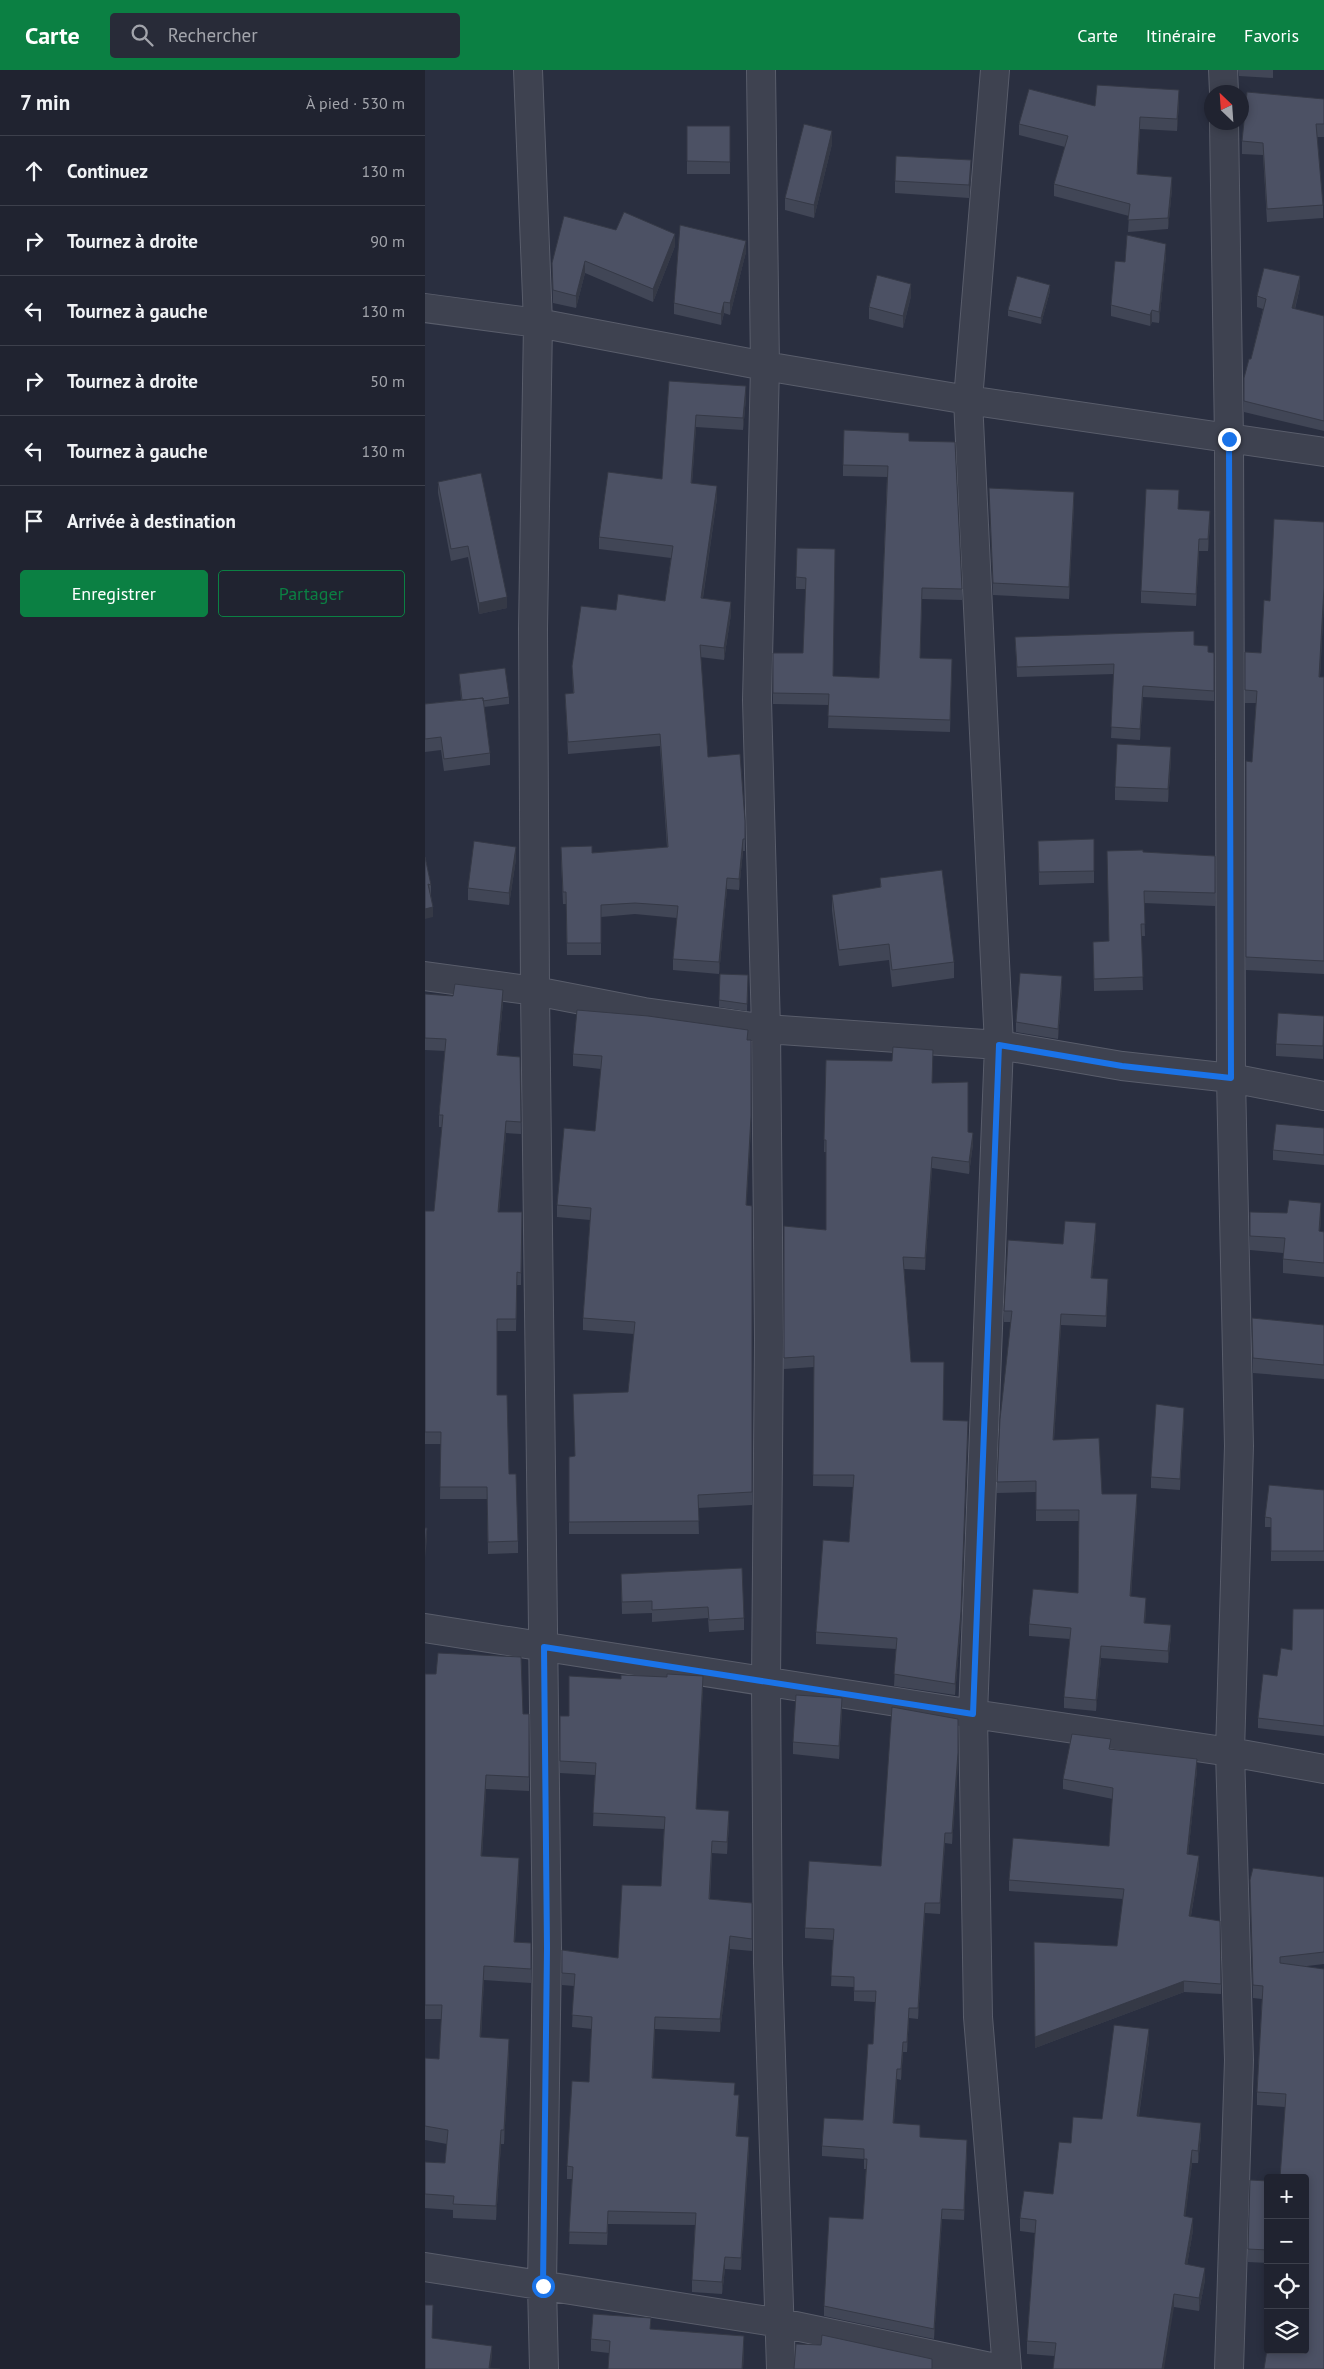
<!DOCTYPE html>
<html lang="fr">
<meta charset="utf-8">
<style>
:root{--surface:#202330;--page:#282b38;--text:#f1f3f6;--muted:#a2a4ab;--line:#3d404c;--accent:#0b8043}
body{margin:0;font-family:"PT Sans",sans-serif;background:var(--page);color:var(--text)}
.controls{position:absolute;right:15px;bottom:15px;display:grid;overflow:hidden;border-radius:5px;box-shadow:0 2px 8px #0003}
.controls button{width:45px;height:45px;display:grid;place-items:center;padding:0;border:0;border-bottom:1px solid var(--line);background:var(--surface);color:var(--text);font:25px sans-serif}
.compass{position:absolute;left:779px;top:15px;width:45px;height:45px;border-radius:50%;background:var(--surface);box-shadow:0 2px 8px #0003;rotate:335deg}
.stop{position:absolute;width:15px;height:15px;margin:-11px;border:4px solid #1a73e8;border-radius:50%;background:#fff}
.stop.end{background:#1a73e8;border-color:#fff;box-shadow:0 1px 5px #0008}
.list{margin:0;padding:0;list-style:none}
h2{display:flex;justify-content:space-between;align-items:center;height:65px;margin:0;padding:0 20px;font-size:21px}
h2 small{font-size:16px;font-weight:400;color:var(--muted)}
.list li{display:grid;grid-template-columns:32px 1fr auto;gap:15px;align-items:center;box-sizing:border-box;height:70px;padding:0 20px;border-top:1px solid var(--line)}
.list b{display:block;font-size:19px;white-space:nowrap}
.list em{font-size:16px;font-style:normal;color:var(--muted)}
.actions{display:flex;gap:10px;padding:15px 20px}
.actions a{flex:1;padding:11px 0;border:1px solid var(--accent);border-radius:5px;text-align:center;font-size:18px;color:var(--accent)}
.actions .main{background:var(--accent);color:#fff}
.icon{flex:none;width:28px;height:28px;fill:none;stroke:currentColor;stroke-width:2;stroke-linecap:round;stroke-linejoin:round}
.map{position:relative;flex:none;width:899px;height:2299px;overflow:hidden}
header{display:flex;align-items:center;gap:30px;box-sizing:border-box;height:70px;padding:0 25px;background:var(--accent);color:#fff}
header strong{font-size:24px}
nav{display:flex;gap:28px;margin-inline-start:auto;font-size:18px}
.search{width:350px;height:45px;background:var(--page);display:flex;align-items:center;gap:12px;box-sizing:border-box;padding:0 18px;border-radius:5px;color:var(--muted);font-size:19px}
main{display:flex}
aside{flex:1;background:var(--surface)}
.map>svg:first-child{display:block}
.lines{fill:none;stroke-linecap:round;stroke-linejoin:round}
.minor-casing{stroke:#595d6b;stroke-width:30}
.minor{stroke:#3e4250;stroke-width:28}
.wall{fill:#414656}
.shaded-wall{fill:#353946}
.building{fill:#4c5164;stroke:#353946}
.route{stroke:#1a73e8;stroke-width:6}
</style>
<header>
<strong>Carte</strong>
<div class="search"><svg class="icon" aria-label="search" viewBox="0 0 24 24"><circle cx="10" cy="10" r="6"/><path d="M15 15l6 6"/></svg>Rechercher</div>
<nav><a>Carte</a><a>Itinéraire</a><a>Favoris</a></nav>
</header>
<main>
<aside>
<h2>7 min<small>À pied · 530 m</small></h2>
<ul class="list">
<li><svg class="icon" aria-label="ahead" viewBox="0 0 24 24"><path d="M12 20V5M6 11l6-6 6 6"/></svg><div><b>Continuez</b></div><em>130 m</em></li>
<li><svg class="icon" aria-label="right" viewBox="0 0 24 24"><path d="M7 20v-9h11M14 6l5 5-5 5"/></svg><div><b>Tournez à droite</b></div><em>90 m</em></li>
<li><svg class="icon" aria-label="left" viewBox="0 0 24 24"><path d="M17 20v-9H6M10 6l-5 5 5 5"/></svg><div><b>Tournez à gauche</b></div><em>130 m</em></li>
<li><svg class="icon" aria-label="right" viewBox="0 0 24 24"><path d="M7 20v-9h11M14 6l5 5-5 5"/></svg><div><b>Tournez à droite</b></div><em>50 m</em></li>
<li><svg class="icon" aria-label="left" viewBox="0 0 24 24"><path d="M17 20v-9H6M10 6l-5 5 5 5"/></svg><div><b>Tournez à gauche</b></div><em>130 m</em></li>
<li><svg class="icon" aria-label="arrive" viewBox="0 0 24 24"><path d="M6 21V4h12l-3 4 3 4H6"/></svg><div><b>Arrivée à destination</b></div></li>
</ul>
<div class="actions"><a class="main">Enregistrer</a><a>Partager</a></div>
</aside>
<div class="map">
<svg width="899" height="2299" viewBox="0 0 899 2299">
<rect width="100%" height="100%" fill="#2a2f40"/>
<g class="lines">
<defs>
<path id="minor" d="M103,0l10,253 -5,306 2,362 12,957 -5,338 2,83
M336,0l4,296 -8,334 9,329 3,311 -3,342 2,281 13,406
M570,0l-27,330 31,645 -26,669 5,303 29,352
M798,0l1,22
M799,52l5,317 2,639 8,368 -9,306 9,308 -10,309
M0,238l113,15 227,43 203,34 356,52
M0,906l110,15 109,21 122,17 233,16 123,21 109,12 93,18
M0,1558l548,86 257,38 94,17
M0,2197l356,56 219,46"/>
</defs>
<!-- minor casing -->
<use href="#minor" class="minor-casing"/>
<!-- minor -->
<use href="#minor" class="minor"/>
</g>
<!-- wall -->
<path class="wall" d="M813,0h35v8l-34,-2z
M899,29v38h-7l6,68v13l-56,4 -4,-67 -21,-1v-13z
M754,32l-2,29 -37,-2 -3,45 35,15 -4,40 -40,3 1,-16 -75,-20v-12l11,-37 -46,-12v-11l76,-18z
M262,56h43v48h-43z
M407,74l-18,74 -29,-8v-12z
M546,103l-2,25 -74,-5v-12z
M250,176l-22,56 -68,-29 -9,35 -23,-5 -1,-40z
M321,182l-16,63 -6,-2 -3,12 -47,-11v-11z
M741,185l-7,68 -7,-1 -2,4 -39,-10v-11l14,-43z
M875,217l-5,22 29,7v115l-80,-19v-34l7,-19 12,-50 -6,-2v-11z
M625,221l-9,33 -33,-8v-6z
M486,226l-8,32 -34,-9v-12z
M244,311l77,17 -3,32 -47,-3 -4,56 25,15 -14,100 28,16 -7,46 -24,-3 8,100 37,64v30h-2l-4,39 -12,-1 -8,85 -46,-4v-11l4,-41 -42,-4 -34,3v38h-34l-1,-51h-3l-2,-45 31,-6 75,-6 -7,-101 -92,8 -3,-60 8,-1 -1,-27 44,-56 49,-9 6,-43 -72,-9v-12l63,-58z
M484,371l53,148v11l-40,-1 -2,59 32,1 -2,73 -122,-4 1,-23 -56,-1v-51h30l3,-64h-10v-12l39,-28 -2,127 46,2 8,-201 -44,-1v-11z
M13,412l69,126 -28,6 -11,-57 -17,4 -13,-68z
M564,418l85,17 -5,94 -76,-4z
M754,439l31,14 -2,28h-9l-3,55 -55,-3v-12z
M899,452v79l-4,76h4v297l-78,-4v-198l6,-10 4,-59h-11v-51l16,1 9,-52z
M590,567l179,8 14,7 6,1v48l-71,-4 -3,43 -29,-2 3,-64 -97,3z
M34,604l50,23v7l-25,3 6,46v12l-46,6 -3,-21 -16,2v-48l36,-4z
M746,689l-3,43 -53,-2v-13z
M669,769v44l-55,2 -1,-44z
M718,782l72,4v50l-71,-3 1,33h-4l2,54 -49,1 -1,-49h16z
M0,787l6,28v10l2,22z
M91,789l-7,46 -41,-5v-12z
M455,808l74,84v16l-62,9 -3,-27 -50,6 -7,-55v-16l48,-7z
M323,905l-1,36 -28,-4v-7z
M637,916l-4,53 -42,-7v-10z
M0,924l78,8 -5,53 22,2 1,77 -15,-1 -7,79h23l-1,73h-4l-1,46h-19v64l12,79 9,67v12l-30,1 -1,-55h-47l1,-55h-16v-233h9l8,-84h-3v-12l6,-64 -20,-1z
M899,946l-1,43 -47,-3v-12z
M323,970l3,89 -5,77h6v299l-54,3 1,26h-130v-77l6,-1 53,-64 6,-58 -51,-4v-12l7,-98 -33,-3v-12l38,-74 6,-62 -28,-3v-12z
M401,990l107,23 35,49 5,12 -4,30 -37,-6 -7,102 -21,-1 7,93 32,58 25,12 -7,190 -6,73 -61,-9 2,-37 -80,-5v-12l33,-90 4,-55 -40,-1 1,-119 -30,2v-143l42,4v-78h-2z
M899,1058v37l-51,-5v-10z
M825,1142l71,6 -1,13 4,1v45l-41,-4v-20l-33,-3z
M671,1164l-4,44 16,12 -2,37 -45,-2 -7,115 48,54 35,11 -6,91 15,13 -1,14 26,13 -3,27 -67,-5 -5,53 -32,-3v-11l6,-58 -41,-3v-12l49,-31 1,-72h-43v-29l-39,1v-11l14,-160h-7v-11l59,-67z
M827,1248l72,7v54l-71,-6z
M759,1349l-4,71 -29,-2v-11z
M899,1420v71h-53v-34h-6v-10z
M196,1504l123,44v12l-35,2 -1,-14 -56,4v-9l-30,1z
M899,1539v127l-66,-8v-10l19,-42 15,-26z
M0,1604l98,40h6v77l-43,-2 -4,67 37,16 -4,70 16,1v40l-47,-3 -3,57 28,16 -5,91h-3l-5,76 -43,-2v-8l-28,-2v-46l20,1 2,-19 -22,-4v-82l14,1 3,-40h-17z
M278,1618l-7,121 33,14 -2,31 -15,-1 -2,46 42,4v48l-22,-2 -10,83 -65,-3 -2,49 82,17 4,12 -2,29 12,13 -8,121 -16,-1 -3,25 -30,-2v-12l3,-55 -87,-1 -1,21 -38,-1 3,-65h-5v-13l22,-84 3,-53 -20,-2 2,-41 -12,-1v-35l56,8 43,-72 3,-57 -71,-3 2,-51 -35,-2v-57h9z
M417,1641l-3,48 -46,-5v-12z
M686,1679l86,21 -9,85 11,12 -8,49 30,68v10l-37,-2 -149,56 -1,-106 83,4 6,-47 -114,-8v-11l100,-34 4,-47 -50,-10v-10z
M533,1694l-6,80 -7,-1 -5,71 -15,-1 -7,106 -9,-1 -2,34h-4l-2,28 -4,-1 -3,44 26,14 47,13 -3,70 -22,-1 -8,120 -110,-23v-10l39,-87 3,-50h-2v-10l-42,-3v-10l41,-26 10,-76 2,-42 -21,-1v-14l-23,-1 2,-46 -28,-2v-10l76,-62z
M899,1807v87l-17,2 -2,384 -20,-243 -28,-2v-13l5,-93 -9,-1 -3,-105z
M724,1971l-10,75 62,20 -3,27h-6l-7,53 8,14 -6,35 18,15 -6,31 -25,-4 -120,49 -27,-2v-13l8,-108 -15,-2v-13l33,-24 18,-51 31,-24z
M843,2111v82l-20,-1v-13z
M226,2259l93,19 -1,21h-135l1,-16 -18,-2v-12z"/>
<!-- shaded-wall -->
<path class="shaded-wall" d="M754,20v12l-2,29v-12z
M715,47v12l-3,57v-12z
M407,61v13l-18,74v-13z
M546,90v13l-2,25v-13z
M747,107v12l-4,40v-11z
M250,164v12l-22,56v-13z
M321,171v11l-16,63v-12z
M741,174v11l-7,68v-11z
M160,191v12l-9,35v-12z
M875,206v11l-8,32v-11z
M486,214v12l-8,32v-12z
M625,215v6l-9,33v-6z
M299,232v11l-3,12v-11z
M727,240v12l-2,4v-11z
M321,316v12l-3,32v-12z
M271,345v12l-5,67v-11z
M292,416v12l-16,112v-12z
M649,422v13l-5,94v-12z
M785,441v12l-2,28v-12z
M774,469v12l-3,55v-12z
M899,518v13l-5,89v-13z
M82,527v11l-28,6v-11z
M306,532v12l-7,46v-12z
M718,616v11l-3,43v-11z
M746,677v12l-3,43v-13z
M318,769v12l-4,39v-11z
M91,777v12l-7,46v-12z
M302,808v11l-8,85v-12z
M8,837v10l-8,2v-10z
M637,906v10l-4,53v-10z
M78,920v12l-6,65v-12z
M326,1046v13l-5,89v-13z
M81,1051v12l-8,91v-12z
M548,1063v11l-4,30v-12z
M507,1087v11l-7,102v-12z
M896,1133v15l-2,27v-14z
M671,1153v11l-5,55v-11z
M683,1209v11l-2,37v-11z
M636,1244v11l-8,127v-12z
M759,1338v11l-4,71v-11z
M543,1351l-7,201 -6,73v-11z
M712,1424v11l-7,102v-11z
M2,1458v12l-2,18v-12z
M721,1528v11l-2,25v-11z
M746,1555v11l-3,27v-12z
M676,1576v12l-5,53v-11z
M278,1606v12l-7,133v-12z
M417,1628v13l-3,48v-13z
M533,1683v11l-6,80v-11z
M772,1689v11l-10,95v-11z
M61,1705v14l-5,81v-14z
M304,1741v12l-2,31v-12z
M520,1763v10l-5,71v-11z
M774,1786v11l-10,60v-11z
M94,1788v14l-5,84v-14z
M500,1833v10l-7,106v-11z
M305,1866v13l-10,83v-13z
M59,1896v14l-4,71v-14z
M759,1911v11l-149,56v-11z
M484,1938v10l-2,34v-10z
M230,1947v12l-3,62v-13z
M724,1959v12l-12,87v-12z
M84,1969v14l-5,91v-14z
M478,1972v10l-2,28v-11z
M472,1999v10l-4,54v-10z
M314,2025v12l-3,41v-12z
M776,2053v13l-3,27v-12z
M76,2060v14l-5,76v-14z
M324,2067v12l-8,121v-12z
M542,2070v10l-3,70v-10z
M767,2080v13l-8,66v-13z
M517,2139v10l-8,120v-10z
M768,2148v12l-8,47v-13z
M300,2187v12l-3,25v-12z
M780,2198v12l-6,31v-13z
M749,2224v13l-10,62h-2z
M319,2266v12l-1,21h-1z
M67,2276v12l-2,11h-1z"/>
<!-- building -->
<path class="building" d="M672,15l82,5 -2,29 -37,-2 -3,57 35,3 -4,41 -40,2 2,-16 -76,-20 14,-48 -49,-12 10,-35 66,17z
M822,22l77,7v25h-8l7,81 -56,4 -4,-66 -21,-2z
M379,54l28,7 -18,74 -29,-7z
M262,56h43v36l-43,-1z
M471,86l75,4 -2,25 -74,-4z
M199,142l51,22 -22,55 -68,-28 -9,35 -23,-6 -1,-27 12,-47 52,14z
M255,155l66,16 -16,62 -6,-1 -3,12 -47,-11z
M702,165l39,9 -7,68 -7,-2 -2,5 -39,-10 4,-44 10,1z
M839,198l36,8 -8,32 32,8v105l-80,-20v-23l5,-19h2l15,-60 -9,-3z
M452,205l34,9 -8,32 -34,-9z
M592,206l33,9 -9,33 -33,-8z
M244,311l77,5 -3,32 -47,-3 -5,68 26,3 -16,112 30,4 -7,46 -24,-3 8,112 32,-3 5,67v18h-2l-4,40 -12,-1 -8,84 -46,-3 5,-53 -43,-3 -34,2v38h-34l-1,-51h-3l-2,-45 31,-1v7l76,-6 -8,-113 -92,8 -3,-48 9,-1 -2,-27 9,-60 35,4 2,-16 47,7 8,-55 -74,-9 9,-65 54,7z
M419,360l65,3v8l46,1 7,147 -40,-1 -2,70 32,1 -2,61 -122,-4 1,-22 -56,-1v-40h30l3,-75 -10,-1 1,-29 38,1 -2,127 46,2 9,-212 -45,-1z
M56,403l26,124 -28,6 -11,-57 -17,3 -13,-67z
M564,418l85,4 -5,95 -76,-4z
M721,419l33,1 -1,19 32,2 -2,28h-9l-3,55 -55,-3z
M849,449l50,3v66l-5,89h5v284l-78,-4v-196l6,1 5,-71 -12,-1v-38l16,1 3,-53 6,1z
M769,561v14l14,1v6l6,1v38l-71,-5 -3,43 -29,-2 3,-63 -97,3 -2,-30z
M80,598l4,29 -26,4v-3l-21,2 -3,-26z
M58,628l7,55 -46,6 -3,-22 -16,2v-35z
M692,674l54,3 -3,42 -53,-2z
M669,769v32l-55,1 -1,-31z
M49,771l42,6 -7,46 -41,-5z
M718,780v2l72,4v37l-71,-2 1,33h-4l2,53 -49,2 -1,-37 16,-1 -2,-90z
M0,787l6,28 -3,-1 5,23 -8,2z
M517,800l12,92 -62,8 -3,-26 -50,6 -7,-55 49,-8 -1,-9z
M595,903l42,3 -4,53 -42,-7z
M295,904l28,1 -1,29 -28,-4z
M30,914l48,6 -6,65 23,2 1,65 -15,-1 -8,91h24l-1,61 -4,-1 -1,47h-19v76h10l2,79h7l2,67 -30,1 -1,-55h-47l1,-55h-16v-221h9l9,-96h-4l7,-76 -21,-1v-44l28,2z
M152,940l71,6 100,14 -1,10h4v76l-5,89 6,1v286l-54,3 1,26 -130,1v-65l6,-1 -2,-62 55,-2 7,-70 -52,-4 8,-110 -34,-3 7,-77 31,3 7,-75 -29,-2z
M853,943l46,3 -1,30 -47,-2z
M468,977l40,3 -1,33 36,-1v50l5,1 -4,29 -37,-5 -7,101 -22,-1 8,105h33l-1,58 25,1 -7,190 -6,73 -61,-10 3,-36 -81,-6 7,-92 26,2 5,-67h-41l1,-119 -30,2v-132l42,4v-90h-2l2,-80 66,1z
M851,1054l48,4v27l-51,-5z
M864,1130l32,3 -2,28 5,1v31l-41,-4 2,-21 -35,-2v-24l37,1z
M640,1151l31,2 -5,55 17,1 -2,37 -45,-2 -8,126 46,-2 3,56h35l-7,102 16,2 -2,25 27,2 -3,26 -67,-5 -5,54 -32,-3 7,-69 -42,-4 4,-35 45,4 1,-83h-43v-29l-39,1 3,-63 12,-108h-8l4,-71 55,4z
M827,1248l72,7v40l-71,-7z
M731,1334l28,4 -4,71 -29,-2z
M844,1415l55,5v61h-53v-33l-6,-1z
M0,1458h2l-2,18z
M317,1498l2,50 -35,2 -1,-13 -56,3v-9l-30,1 -1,-28z
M868,1539h31v117l-66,-8 5,-44 14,2 4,-28 11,2z
M13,1583l83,4 2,57h6v63l-43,-2 -5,81 38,2 -5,84 17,1v26l-47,-3 -4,71 29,2 -5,91h-3l-5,76 -43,-2 1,-8 -29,-2v-32l20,1 3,-33 -23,-4v-68l14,1 3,-54h-17v-331h11z
M242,1604l36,2 -7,133 33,2 -2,31 -15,-1 -3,58 43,4v36l-22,-3 -10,83 -65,-2 -3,61 83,5 -1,12h5l-3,41 13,1 -8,121 -16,-1 -3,25 -30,-2 4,-67 -88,-2 -1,22 -38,-1 4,-65 -6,-1 5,-85 17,1 3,-65 -20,-2 3,-41 -13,-1v-23l56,8 4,-73 39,1 4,-69 -72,-4 3,-50 -36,-2v-45h9v-40l52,3v-4l46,2z
M371,1625l46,3 -3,48 -46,-4z
M467,1637l66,12v34l-6,80h-7l-5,70h-15l-7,105h-9l-2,34h-4l-2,27h-4l-4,54 27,2v12l47,3 -3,70 -22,-1 -8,120 -110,-23 5,-89 34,2 4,-60h-3v-10l-42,-3 2,-28 39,2 5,-76h5l3,-53h-22v-14l-23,-1 3,-47 -29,-1 4,-67 72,5z
M647,1664l39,5 -2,10 88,10 -10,95 12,2 -10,60 31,5 1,63 -37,-3 -149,56 -1,-95 83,4 7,-57 -115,-9 4,-42 96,8 4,-58 -50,-9z
M828,1798l71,9v75l-44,5v6l44,6v400h-60l4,-26v7h37v-172h-25l6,-84 -29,-2 6,-106 -10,-1 -3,-105z
M689,1955l35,4 -12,87 64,7 -3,28 -6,-1 -8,66 9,2 -8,46 20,4 -6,30 -25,-4 -12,75h-109l3,-26 -29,-2 9,-121 -16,-2 4,-27 29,3 6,-52 12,1 2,-26 29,2z
M825,2110l18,1v69l-20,-1z
M0,2235h8l-1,33 60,8 -3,22 11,1h-75z
M168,2244l58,4 -1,11 94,7 -2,33h-134l2,-28 -19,-2z
M397,2265l110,24v10h-138l2,-25 25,1z"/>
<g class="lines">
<!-- route -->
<path class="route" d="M118,2216l4,-338 -3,-301 429,67 26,-669 123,21 109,12 -2,-639"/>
</g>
</svg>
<div class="controls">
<button>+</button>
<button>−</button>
<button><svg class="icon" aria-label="locate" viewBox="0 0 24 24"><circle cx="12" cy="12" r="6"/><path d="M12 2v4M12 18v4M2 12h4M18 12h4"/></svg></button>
<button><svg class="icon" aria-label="layers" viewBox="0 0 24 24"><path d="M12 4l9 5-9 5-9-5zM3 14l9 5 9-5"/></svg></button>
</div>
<svg class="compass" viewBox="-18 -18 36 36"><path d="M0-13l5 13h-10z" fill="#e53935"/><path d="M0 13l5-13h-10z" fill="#a2a4ab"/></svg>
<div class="stop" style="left:118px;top:2216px"></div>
<div class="stop end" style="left:804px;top:369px"></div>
</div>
</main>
